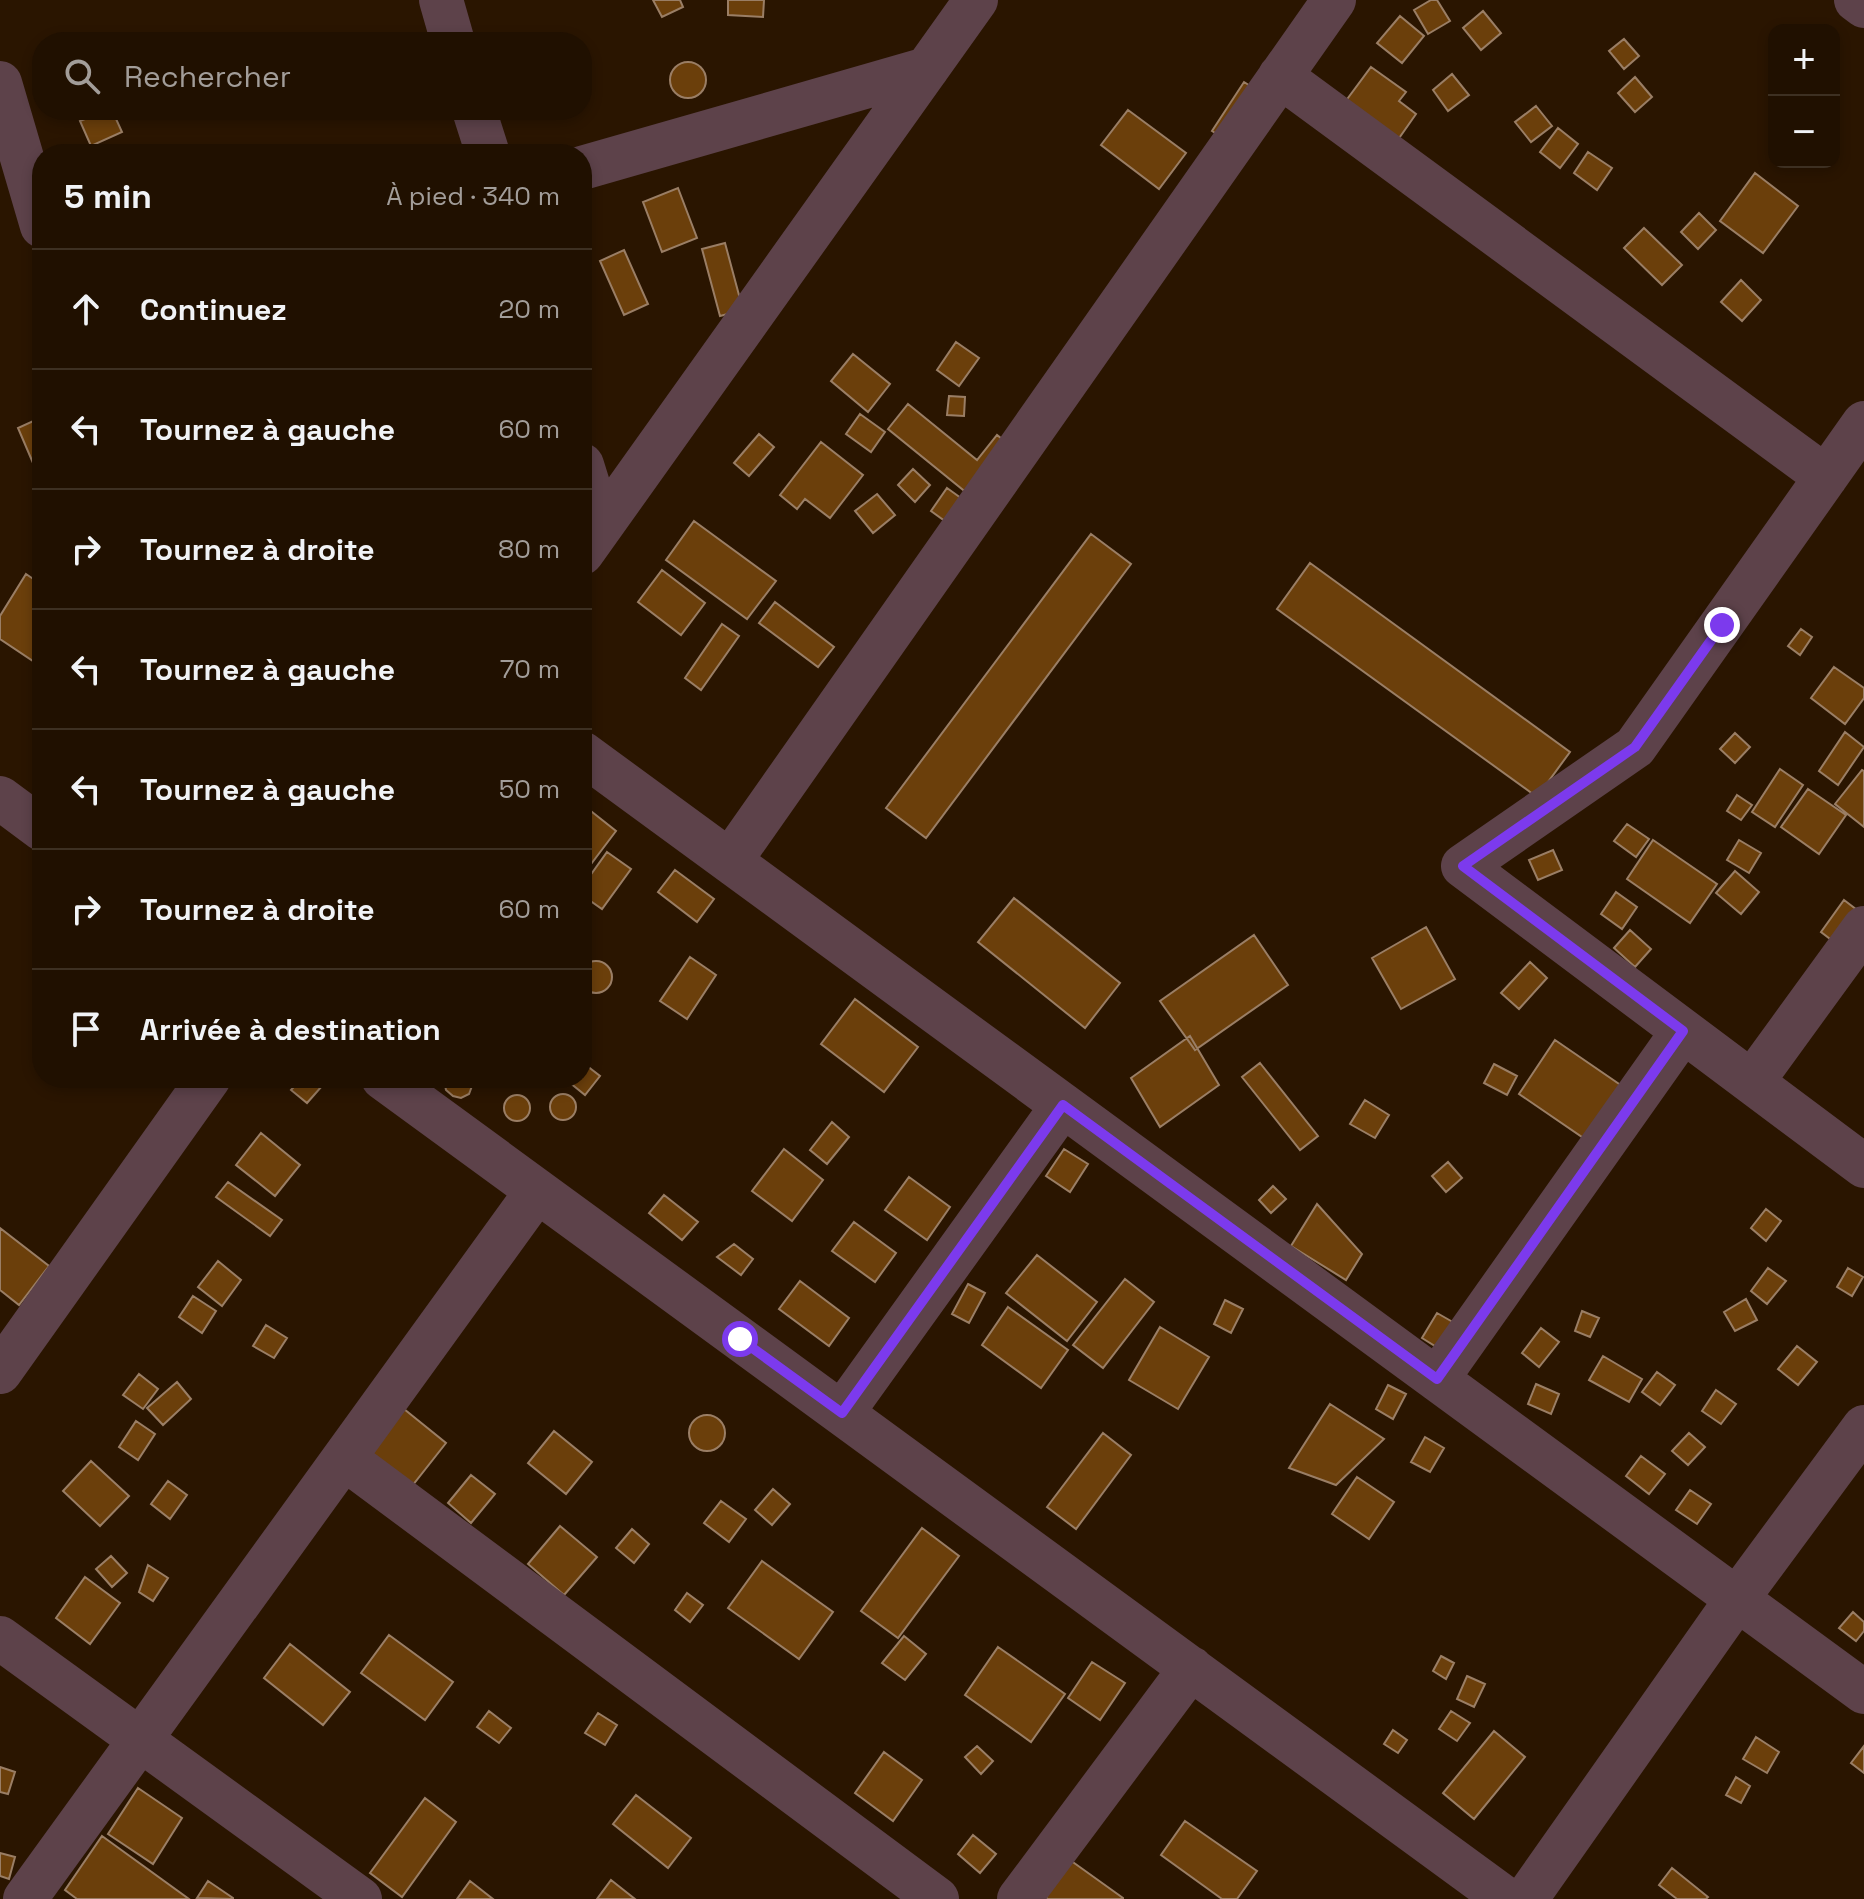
<!DOCTYPE html>
<html lang="fr">
<meta charset="utf-8">
<style>
:root{--surface:#201000;--page:#28190a;--text:#f1f3f6;--muted:#a29d99;--line:#3d3022}
body{margin:0;font-family:"Space Grotesk",sans-serif;background:var(--page);color:var(--text)}
.controls{position:absolute;right:24px;top:24px;display:grid;overflow:hidden;border-radius:16px;box-shadow:0 4px 12px #0003}
.controls button{width:72px;height:72px;display:grid;place-items:center;padding:0;border:0;border-bottom:2px solid var(--line);background:var(--surface);color:var(--text);font:40px sans-serif}
.stop{position:absolute;width:24px;height:24px;margin:-18px;border:6px solid #7c3aed;border-radius:50%;background:#fff}
.stop.end{background:#7c3aed;border-color:#fff;box-shadow:0 2px 8px #0008}
.list{margin:0;padding:0;list-style:none}
h2{display:flex;justify-content:space-between;align-items:center;height:104px;margin:0;padding:0 32px;font-size:34px}
h2 small{font-size:26px;font-weight:400;color:var(--muted)}
.list li{display:grid;grid-template-columns:52px 1fr auto;gap:24px;align-items:center;box-sizing:border-box;height:120px;padding:0 32px;border-top:2px solid var(--line)}
.list b{display:block;font-size:30px;white-space:nowrap}
.list em{font-size:26px;font-style:normal;color:var(--muted)}
.icon{flex:none;width:44px;height:44px;fill:none;stroke:currentColor;stroke-width:2;stroke-linecap:round;stroke-linejoin:round}
.map{position:relative;flex:none;width:1864px;height:1899px;overflow:hidden}
.search{position:absolute;background:var(--surface);box-shadow:0 4px 12px #0003;left:32px;top:32px;width:560px;height:88px;display:flex;align-items:center;gap:20px;box-sizing:border-box;padding:0 28px;border-radius:32px;color:var(--muted);font-size:30px}
.panel{position:absolute;background:var(--surface);box-shadow:0 4px 12px #0003;left:32px;top:144px;width:560px;height:944px;border-radius:32px}
.map>svg:first-child{display:block}
.building{fill:#6b3f0b;stroke:#9a7e65;stroke-width:2}
.lines{fill:none;stroke-linecap:round;stroke-linejoin:round}
.street{stroke:#5d424a;stroke-width:44}
.route{stroke:#7c3aed;stroke-width:10}
</style>
<div class="map">
<svg width="1864" height="1899" viewBox="0 0 1864 1899">
<rect width="100%" height="100%" fill="#2a1500"/>
<!-- building -->
<path class="building" d="M653,0h27l3,7 -21,10z
M728,0h36l-1,17 -35,-2z
M1431,0h6l13,21 -22,13 -14,-24z
M1483,11l18,22 -20,17 -18,-22z
M1400,16l24,20 -22,27 -25,-20z
M1624,39l15,17 -15,13 -15,-18z
M670 80a18 18 0 1 1 36 0a18 18 0 1 1-36 0Z
M1371,67l35,25 -7,9 17,13 -19,27 -52,-39z
M1452,74l17,21 -21,16 -15,-21z
M1635,77l17,20 -17,15 -17,-19z
M1244,82l22,14 -32,49 -22,-14z
M1536,106l16,20 -21,16 -16,-20z
M107,110h5l10,22 -31,14 -11,-25z
M1128,110l58,43 -27,36 -58,-44z
M1558,128l20,16 -18,24 -20,-16z
M1588,152l24,16 -15,22 -23,-17z
M1755,173l43,33 -35,47 -43,-32z
M678,188l19,50 -35,14 -19,-50z
M1699,213l17,17 -18,19 -17,-17z
M1644,228l38,37 -20,20 -38,-37z
M725,243l18,67 -23,6 -18,-67z
M624,250l24,54 -24,11 -24,-54z
M1741,280l20,20 -19,21 -21,-19z
M956,342l23,16 -20,28 -22,-16z
M853,354l37,30 -22,28 -37,-31z
M949,396l16,1 -1,19 -17,-1z
M908,404l69,56 20,-25 21,17 -40,50 -90,-73z
M860,414l25,18 -14,20 -25,-18z
M42,417v67l-24,-56z
M759,434l15,13 -25,29 -15,-13z
M821,442l42,33 -33,43 -25,-19 -8,10 -17,-14z
M913,469l17,16 -15,17 -17,-17z
M947,488l25,18 -16,23 -25,-18z
M877,494l18,21 -22,18 -18,-22z
M694,521l82,60 -29,38 -81,-59z
M1091,534l40,30 -205,274 -40,-30z
M1310,563l260,189 -33,45 -260,-188z
M662,570l43,33 -24,32 -43,-33z
M26,574l16,11v62l-9,14 -33,-22v-23z
M775,602l59,45 -16,20 -59,-44z
M722,624l17,12 -38,54 -16,-12z
M1801,629l11,8 -12,18 -12,-9z
M1834,667l30,21v10l-19,26 -34,-26z
M1845,732l19,15 -26,38 -19,-14z
M1735,733l15,14 -15,16 -15,-14z
M1780,769l23,16 -28,42 -23,-15z
M1862,770l2,1v56l-29,-23z
M1808,789l38,26 -27,39 -38,-27z
M1737,795l15,10 -11,15 -14,-9z
M582,804l34,27 -34,45z
M1627,824l22,15 -13,18 -22,-16z
M1653,840l64,44 -27,39 -63,-44z
M1739,840l22,13 -12,20 -22,-13z
M1553,850l9,20 -24,10 -9,-20z
M607,852l24,17 -29,40 -20,-14v-8z
M675,870l39,29 -17,23 -39,-30z
M1735,871l24,21 -18,22 -25,-21z
M1616,892l21,15 -15,22 -21,-15z
M1014,898l106,85 -35,45 -107,-86z
M1844,900l17,13 -23,32 -17,-13z
M1426,927l29,52 -54,30 -29,-51z
M1630,930l21,19 -16,18 -21,-19z
M1254,935l34,50 -93,65 -35,-49z
M690,957l26,18 -29,44 -27,-18z
M580 977a16 16 0 1 1 32 0a16 16 0 1 1-32 0Z
M1530,962l17,16 -28,31 -18,-16z
M855,999l63,48 -34,45 -63,-48z
M1190,1036l29,49 -59,42 -29,-49z
M1555,1040l67,46 -37,53 -66,-45z
M582,1062l18,14 -15,19 -21,-17h18z
M1260,1063l58,73 -18,14 -58,-73z
M1494,1064l23,12 -10,19 -23,-12z
M302,1078h5l15,8 -15,17 -16,-13z
M447,1078h23l2,8 -3,8 -8,4 -8,-2 -7,-6 -1,-5z
M550 1107a13 13 0 1 1 26 0a13 13 0 1 1-26 0Z
M504 1108a13 13 0 1 1 26 0a13 13 0 1 1-26 0Z
M1365,1100l24,15 -14,23 -25,-14z
M832,1122l17,15 -22,27 -17,-14z
M261,1133l39,32 -25,31 -39,-31z
M784,1149l39,31 -31,41 -40,-30z
M1064,1149l24,15 -18,28 -24,-16z
M1448,1162l14,16 -16,14 -14,-16z
M909,1177l41,30 -23,33 -42,-30z
M228,1182l54,38 -12,16 -54,-39z
M1273,1186l13,13 -15,14 -12,-13z
M664,1195l34,27 -16,18 -33,-27z
M1317,1204l45,50 -16,26 -55,-34z
M1766,1209l15,12 -15,20 -15,-13z
M854,1222l42,31 -21,29 -43,-31z
M0,1228l49,38 -30,39 -19,-15z
M734,1244l19,15 -12,16 -24,-18z
M1037,1255l60,47 -30,39 -61,-48z
M218,1261l23,19 -19,26 -24,-19z
M1768,1268l18,13 -19,23 -16,-13z
M1848,1268l15,9 -11,19 -15,-9z
M1125,1279l29,23 -51,66 -30,-23z
M800,1281l49,37 -20,28 -50,-37z
M968,1284l17,9 -16,30 -17,-9z
M193,1296l23,15 -14,22 -23,-16z
M1746,1299l11,21 -22,11 -11,-19z
M1225,1300l18,9 -12,24 -17,-9z
M1008,1307l60,43 -27,38 -59,-43z
M1582,1311l17,7 -9,19 -15,-6z
M1437,1313l21,12 -15,26 -21,-13z
M266,1325l21,13 -13,20 -21,-12z
M1160,1327l49,30 -31,52 -49,-29z
M1541,1328l18,14 -20,25 -17,-14z
M1797,1346l20,16 -19,23 -20,-16z
M1603,1356l39,23 -13,23 -40,-22z
M1657,1372l18,13 -15,20 -18,-13z
M139,1374l19,15 -15,20 -20,-14z
M177,1382l14,17 -28,26 -16,-17z
M1536,1384l23,10 -8,20 -23,-10z
M1388,1385l18,9 -13,25 -17,-10z
M1716,1390l20,14 -15,20 -19,-13z
M1330,1404l54,35 -48,46 -47,-17z
M404,1409l42,34 -34,43 -42,-34z
M689 1433a18 18 0 1 1 36 0a18 18 0 1 1-36 0Z
M136,1421l19,13 -17,26 -19,-13z
M554,1431l38,31 -26,32 -38,-31z
M1103,1433l28,22 -55,74 -29,-22z
M1689,1433l16,14 -17,18 -16,-14z
M1425,1437l19,11 -14,24 -19,-10z
M1641,1456l24,18 -16,20 -23,-18z
M91,1461l38,35 -29,30 -37,-35z
M471,1475l24,19 -24,29 -23,-20z
M1357,1477l37,25 -25,37 -37,-25z
M168,1481l19,14 -17,24 -19,-15z
M773,1489l17,15 -18,21 -17,-15z
M1690,1490l21,14 -14,20 -21,-14z
M721,1501l25,18 -17,23 -25,-19z
M560,1526l37,31 -33,38 -36,-31z
M922,1528l37,28 -61,82 -37,-27z
M632,1529l17,15 -15,19 -18,-15z
M111,1556l16,17 -15,14 -16,-18z
M762,1561l71,51 -34,47 -71,-51z
M148,1565l20,13 -15,23 -14,-9z
M85,1577l35,26 -30,41 -34,-26z
M687,1593l16,12 -13,17 -15,-12z
M1853,1612l11,10v9l-8,10 -17,-13z
M389,1635l64,47 -28,38 -64,-47z
M904,1636l22,18 -21,26 -23,-17z
M290,1644l60,48 -27,33 -59,-47z
M998,1647l67,47 -34,48 -66,-47z
M1441,1656l13,7 -8,16 -13,-8z
M1092,1662l33,21 -25,37 -32,-22z
M1467,1676l18,8 -11,23 -17,-8z
M489,1711l22,17 -12,15 -22,-16z
M1451,1711l19,12 -13,18 -18,-12z
M598,1713l19,12 -12,20 -20,-12z
M1393,1730l14,10 -9,13 -14,-9z
M1494,1731l31,26 -51,62 -31,-26z
M1756,1737l23,15 -12,21 -24,-14z
M977,1746l16,15 -12,13 -16,-17z
M1864,1746v27l-13,-10z
M884,1752l38,28 -29,41 -38,-28z
M0,1767l15,5 -7,22 -8,-2z
M1736,1777l14,9 -9,17 -15,-8z
M138,1788l44,30 -29,46 -45,-30z
M636,1795l55,43 -23,30 -55,-44z
M425,1798l31,24 -54,75 -32,-24z
M1185,1821l72,50 -20,28h-15l-61,-44z
M973,1835l23,19 -16,19 -22,-19z
M102,1836l87,63h-112l-12,-9z
M0,1853l15,4 -6,22 -9,-3z
M1063,1855l60,43v1h-75l-11,-8z
M1672,1868l36,29 -2,2h-29l-18,-14z
M611,1880l24,19h-38z
M208,1881l25,17v1l-36,-1z
M470,1881l23,18h-36z"/>
<g class="lines">
<!-- street -->
<path class="street" d="M441,0l12,42
M1856,0l8,6
M1280,76l546,401
M0,83l42,143
M474,110l14,44
M582,168l345,-99
M1864,423l-229,324 -172,119 401,300
M582,465l19,61
M582,553l394,-553
M582,753l1282,939
M0,798l42,31
M730,861l604,-861
M383,1078l1123,821
M1752,1082l112,-154
M0,1372l209,-294
M1437,1379l246,-348
M842,1413l221,-308
M344,1458l593,441
M0,1638l360,261
M25,1899l512,-708
M1019,1899l172,-231
M1526,1899l211,-300 127,-172"/>
</g>
<g class="lines">
<!-- route -->
<path class="route" d="M740,1339l102,74 221,-308 374,274 246,-348 -220,-165 172,-119 87,-122"/>
</g>
</svg>
<div class="controls">
<button>+</button>
<button>−</button>
</div>
<div class="stop" style="left:740px;top:1339px"></div>
<div class="stop end" style="left:1722px;top:625px"></div>
<div class="search"><svg class="icon" aria-label="search" viewBox="0 0 24 24"><circle cx="10" cy="10" r="6"/><path d="M15 15l6 6"/></svg>Rechercher</div>
<section class="panel">
<h2>5 min<small>À pied · 340 m</small></h2>
<ul class="list">
<li><svg class="icon" aria-label="ahead" viewBox="0 0 24 24"><path d="M12 20V5M6 11l6-6 6 6"/></svg><div><b>Continuez</b></div><em>20 m</em></li>
<li><svg class="icon" aria-label="left" viewBox="0 0 24 24"><path d="M17 20v-9H6M10 6l-5 5 5 5"/></svg><div><b>Tournez à gauche</b></div><em>60 m</em></li>
<li><svg class="icon" aria-label="right" viewBox="0 0 24 24"><path d="M7 20v-9h11M14 6l5 5-5 5"/></svg><div><b>Tournez à droite</b></div><em>80 m</em></li>
<li><svg class="icon" aria-label="left" viewBox="0 0 24 24"><path d="M17 20v-9H6M10 6l-5 5 5 5"/></svg><div><b>Tournez à gauche</b></div><em>70 m</em></li>
<li><svg class="icon" aria-label="left" viewBox="0 0 24 24"><path d="M17 20v-9H6M10 6l-5 5 5 5"/></svg><div><b>Tournez à gauche</b></div><em>50 m</em></li>
<li><svg class="icon" aria-label="right" viewBox="0 0 24 24"><path d="M7 20v-9h11M14 6l5 5-5 5"/></svg><div><b>Tournez à droite</b></div><em>60 m</em></li>
<li><svg class="icon" aria-label="arrive" viewBox="0 0 24 24"><path d="M6 21V4h12l-3 4 3 4H6"/></svg><div><b>Arrivée à destination</b></div></li>
</ul>
</section>
</div>
